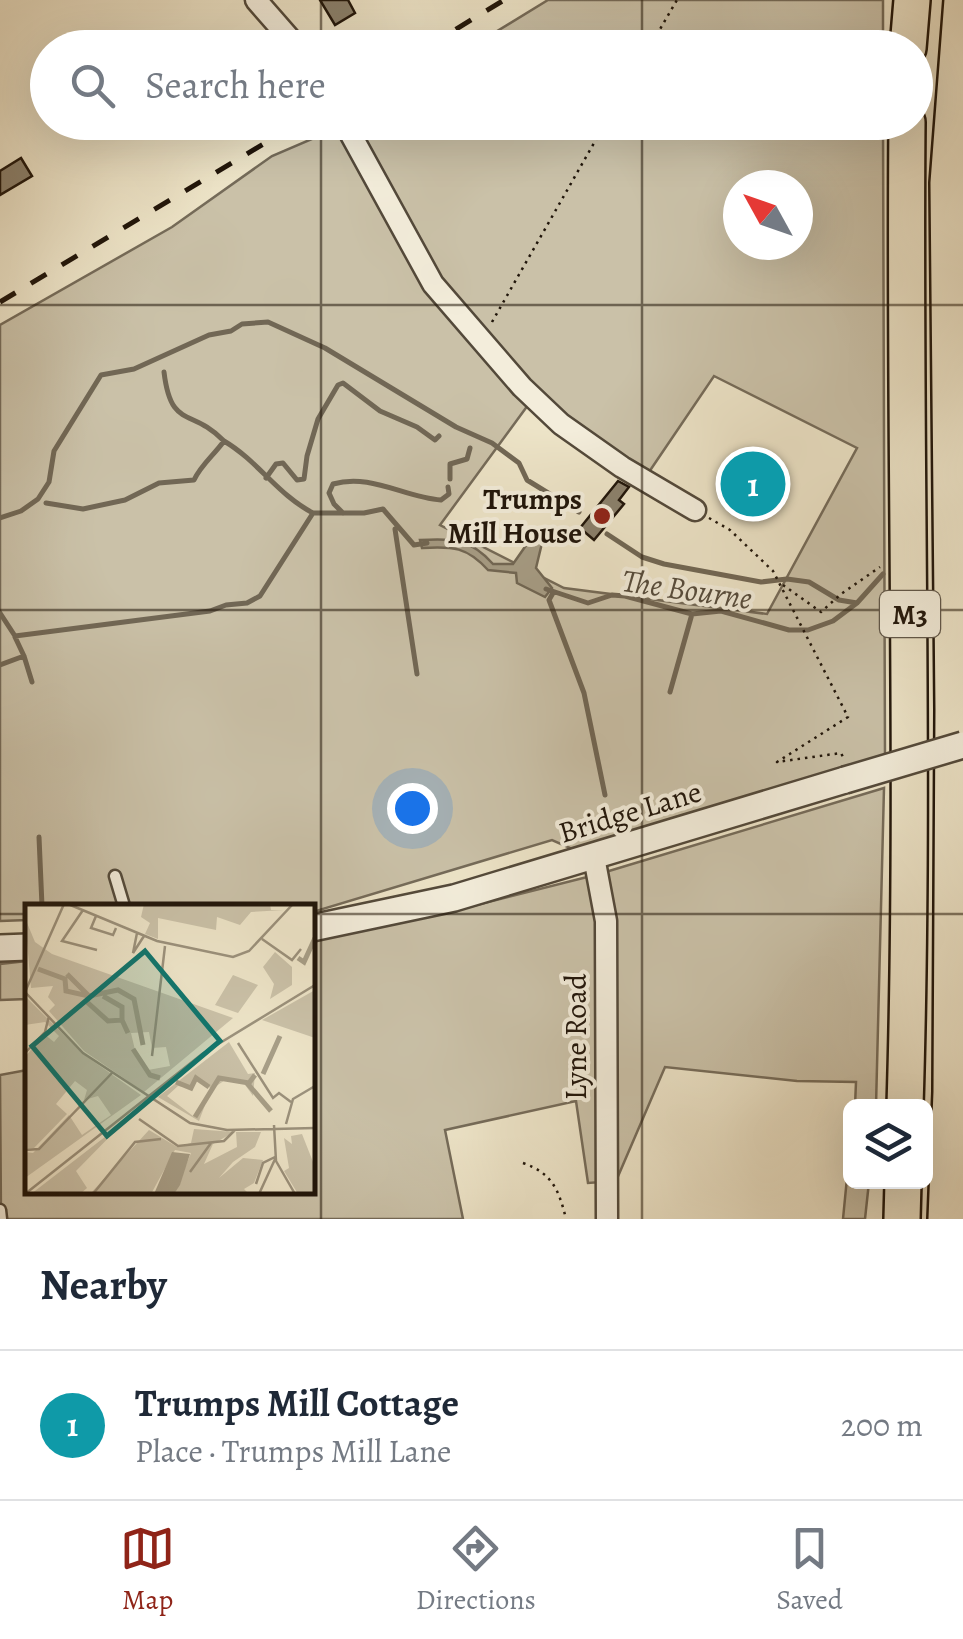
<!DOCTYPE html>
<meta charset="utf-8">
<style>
:root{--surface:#fff;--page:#f6f6f7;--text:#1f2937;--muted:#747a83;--line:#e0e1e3;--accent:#8f2418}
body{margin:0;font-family:Alegreya,serif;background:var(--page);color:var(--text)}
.controls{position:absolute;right:30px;bottom:30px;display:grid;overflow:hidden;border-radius:15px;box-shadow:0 10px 40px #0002}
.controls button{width:90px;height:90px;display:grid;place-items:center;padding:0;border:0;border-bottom:2px solid var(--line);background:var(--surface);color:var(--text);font:50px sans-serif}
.compass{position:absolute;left:723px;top:170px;width:90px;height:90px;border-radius:50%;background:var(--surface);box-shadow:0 10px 40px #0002;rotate:310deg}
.you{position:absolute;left:412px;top:808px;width:35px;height:35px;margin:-25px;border:8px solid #fff;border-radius:50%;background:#1a73e8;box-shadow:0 0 0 15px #1a73e833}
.badge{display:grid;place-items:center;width:65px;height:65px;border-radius:50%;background:var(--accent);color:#fff;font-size:32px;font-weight:700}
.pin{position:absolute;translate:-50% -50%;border:5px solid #fff;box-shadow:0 2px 10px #0006}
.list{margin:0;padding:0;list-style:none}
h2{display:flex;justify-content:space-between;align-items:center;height:130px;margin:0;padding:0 40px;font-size:42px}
h2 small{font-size:32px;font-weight:400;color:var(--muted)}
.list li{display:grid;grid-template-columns:65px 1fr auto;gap:30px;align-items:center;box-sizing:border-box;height:150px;padding:0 40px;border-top:2px solid var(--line)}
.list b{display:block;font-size:38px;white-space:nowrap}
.list p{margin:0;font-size:32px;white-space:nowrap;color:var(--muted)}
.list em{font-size:32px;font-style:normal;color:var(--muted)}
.icon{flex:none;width:55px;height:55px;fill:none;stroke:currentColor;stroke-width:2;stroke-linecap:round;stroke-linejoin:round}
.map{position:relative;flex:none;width:963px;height:1219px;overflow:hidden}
.search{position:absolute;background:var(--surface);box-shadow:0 10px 40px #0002;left:30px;right:30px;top:30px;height:110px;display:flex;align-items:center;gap:25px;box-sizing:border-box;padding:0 35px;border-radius:55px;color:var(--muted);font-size:38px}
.sheet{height:280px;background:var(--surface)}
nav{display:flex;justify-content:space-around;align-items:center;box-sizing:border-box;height:140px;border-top:2px solid var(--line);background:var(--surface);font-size:28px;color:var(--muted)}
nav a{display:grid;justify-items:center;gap:5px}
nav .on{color:var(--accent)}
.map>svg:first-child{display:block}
.green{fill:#cac1a8;stroke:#756b59;stroke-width:2.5;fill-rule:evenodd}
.water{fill:#a79e87;stroke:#716755;stroke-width:2.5}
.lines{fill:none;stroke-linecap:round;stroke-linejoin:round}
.stream{stroke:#716755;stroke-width:5}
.building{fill:#8b816d;stroke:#20150a;stroke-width:2.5}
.service-casing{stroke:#53493a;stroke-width:15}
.minor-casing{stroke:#53493a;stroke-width:25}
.tertiary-casing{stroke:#53493a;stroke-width:30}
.motorway-casing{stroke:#20150a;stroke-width:40}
.path{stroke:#20150a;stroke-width:2.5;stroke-dasharray:2.5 5;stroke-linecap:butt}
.service{stroke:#f3eddb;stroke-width:10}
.minor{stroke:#f3eddb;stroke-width:20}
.tertiary{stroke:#f3eddb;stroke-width:25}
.motorway{stroke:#ede4c8;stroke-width:35}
.rail{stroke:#20150a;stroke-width:5;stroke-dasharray:18 18;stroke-linecap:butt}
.tertiary-bridge-casing{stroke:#53493a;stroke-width:30;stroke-linecap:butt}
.tertiary-bridge{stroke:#f3eddb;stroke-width:25}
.grid{fill:none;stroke:#20150a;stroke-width:2.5;stroke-opacity:0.55}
.poi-dot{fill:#8f2418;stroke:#f3eddb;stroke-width:4}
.labels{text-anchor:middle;stroke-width:8;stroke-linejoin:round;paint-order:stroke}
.shield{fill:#f3eddb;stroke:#5f5649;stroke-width:2.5}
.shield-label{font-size:28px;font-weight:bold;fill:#20150a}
.poi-label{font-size:30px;font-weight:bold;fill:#20150a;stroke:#f3eddb;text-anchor:end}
.street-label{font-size:30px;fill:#20150a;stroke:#f3eddb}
.water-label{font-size:32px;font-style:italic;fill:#564c3c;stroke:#f3eddb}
.inset-river{fill:none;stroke:#a79e87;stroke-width:5}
.inset-road{fill:none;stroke:#9b917c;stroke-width:2.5}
.view{fill:#0f766e;fill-opacity:0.15;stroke:#0f766e;stroke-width:5}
.inset-edge{fill:none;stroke:#20150a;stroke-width:5}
</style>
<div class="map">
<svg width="963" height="1219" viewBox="0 0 963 1219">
<rect width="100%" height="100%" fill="#ede4c8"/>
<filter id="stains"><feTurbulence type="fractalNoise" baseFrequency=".002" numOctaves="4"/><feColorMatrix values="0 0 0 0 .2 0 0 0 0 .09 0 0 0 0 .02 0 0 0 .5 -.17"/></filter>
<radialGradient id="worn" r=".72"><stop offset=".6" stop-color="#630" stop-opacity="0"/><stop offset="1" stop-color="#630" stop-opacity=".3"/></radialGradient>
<!-- green -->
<path class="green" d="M548,0h335v47h-412z
M349,123h534l2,634 -306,95 -27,-12 -239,72 -1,-6h-284l-1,14 -27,1v-596l172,-98 100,-71zM738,185h60v60h-60zM714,376l143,72 -90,166 -203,-26 -124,-63 91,-124 118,71z
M884,788l-8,318h-21l1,-24 -59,-1 -132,-14 -49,114 -28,2 -12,-82 -131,29 18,89h-462l-1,-144 27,-5 1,122h284l1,-254 144,-28 142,-36z
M27,961v38l-27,1v-36z
M850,1147v35h19l-4,37h-22z"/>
<!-- water -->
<path class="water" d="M534,534l9,5 -7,29 16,20 -7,9 -28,-14 -1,-10 -28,-3c-21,-23 -35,-24 -66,-22l-2,-8c32,-2 50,-2 73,24h20z"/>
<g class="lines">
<!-- stream -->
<path class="stream" d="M164,372c7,58 27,35 60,69
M266,478l10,-14 7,-1 14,17 7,-1 3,-23 11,-37 20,-34 5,-2 37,28 37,16 18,13 4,-4
M450,479v-15l17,-5 3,-11
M46,503l37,6 42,-9 34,-17 35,-3c7,-15 20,-25 30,-39 34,20 54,54 89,72
M343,513l-9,-9 -5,-11 4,-9c37,-11 71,13 108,16l8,-6 -1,-7
M0,518l21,-7 17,-12 11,-17 5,-31 47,-76 33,-6 75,-34 22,-4 11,-7 26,-2 57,26 131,79 36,16 27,20 8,17 52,32
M395,529l22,145
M607,534l35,23 22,7 97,18 26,-3 22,3 30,18 18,3
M546,589l42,14 24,-8 13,1 67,18 29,-3 68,19h19l25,-9 24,-18 26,-29
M553,593l-4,7 35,93 21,102
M0,613l15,23 195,-25 16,-6 21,-2 13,-7 53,-83h51l19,-4 31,36 13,-2
M24,656l8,26
M0,665l24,-9 -9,-19
M670,692l22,-78
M39,837l3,69"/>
</g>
<!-- building -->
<path class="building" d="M320,0h28l7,13 -20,12z
M21,158l11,18 -32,19v-24z
M746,466l8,6 4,-4 18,14 -14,19 -27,-21z
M618,481l11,6 -10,13 5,4 -30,36 -14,-12z"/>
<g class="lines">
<defs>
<path id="service" d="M115,876l9,30
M0,1210l1,9"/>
<path id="minor" d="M256,0l42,48
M344,122l89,162 89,103 39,37 61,43 73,43
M594,857l12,64 1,298"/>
<path id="tertiary" d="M312,928l142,-30 391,-118
M0,948l28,-1"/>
<path id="motorway" d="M908,48l4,-48
M905,1106c10,-327 -1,-656 2,-984
M902,1219l1,-37
M946,1219l5,-127 2,-383 -5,-526 14,-183"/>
</defs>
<!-- service casing -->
<use href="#service" class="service-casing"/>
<!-- minor casing -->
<use href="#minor" class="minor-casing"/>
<!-- tertiary casing -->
<use href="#tertiary" class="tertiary-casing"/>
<!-- motorway casing -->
<use href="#motorway" class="motorway-casing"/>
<!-- path -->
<path class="path" d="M649,48l28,-48
M492,322l114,-200
M709,518l21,12 43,41 75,146 -71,45 64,-9 2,4
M783,585l38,27 20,-18 39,-27
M523,1163c29,10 36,27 43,56"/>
<!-- service -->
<use href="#service" class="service"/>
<!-- minor -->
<use href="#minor" class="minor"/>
<!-- tertiary -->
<use href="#tertiary" class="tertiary"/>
<!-- motorway -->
<use href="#motorway" class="motorway"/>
<!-- rail -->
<path class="rail" d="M425,48l79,-48
M0,302l300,-180"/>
<defs>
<path id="tertiary-bridge" d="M845,780l118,-35"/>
</defs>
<!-- tertiary-bridge casing -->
<use href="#tertiary-bridge" class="tertiary-bridge-casing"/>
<!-- tertiary-bridge -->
<use href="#tertiary-bridge" class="tertiary-bridge"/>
</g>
<!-- grid -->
<path class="grid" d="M321,0v48M642,0v48M321,122v1097M642,122v1097M0,305h963M0,610h963M0,914h28M312,914h651"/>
<!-- markers -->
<circle class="poi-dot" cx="602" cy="516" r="10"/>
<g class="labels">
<!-- shield labels -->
<rect class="shield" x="880" y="591" width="60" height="46" rx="8"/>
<g class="shield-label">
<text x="910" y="624">M3</text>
</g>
<!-- poi labels -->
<g class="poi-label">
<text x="582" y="509">Trumps<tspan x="582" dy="34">Mill House</tspan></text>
</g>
<!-- street labels -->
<g class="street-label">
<text transform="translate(630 812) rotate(-17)" y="10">Bridge Lane</text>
<text transform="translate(576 1037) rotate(-90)" y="10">Lyne Road</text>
</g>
<!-- water labels -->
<g class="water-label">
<text transform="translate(687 589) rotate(8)" y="11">The Bourne</text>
</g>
</g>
<!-- overview -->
<g transform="translate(25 904)">
<rect width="290" height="290" fill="#ede4c8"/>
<path d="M119,0h126l1,6h13l-33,2 -11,13 -23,-8 -1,13 -58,-12v21l-13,-5 5,-11 -9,-6zM0,14l10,24 17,12 181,64 -89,74 -60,-41 -35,-40 6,-6 -7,-8 5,-11 -22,2zM124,128l3,16 14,-1 4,19 -22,4 -13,-20 -4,-17zM250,48l17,15v18l-22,14 4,-15 -11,-17zM208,71l25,10 -20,28 -23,-8zM290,86v48l-53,-18zM0,92l58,58 58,41 -116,83v-26l8,1 36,-38 13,20 29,-20 -13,-19 -14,4 3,-10 -12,-9 -19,23 11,10 -33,34 -9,1v-92l19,-23 10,8 5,-6 -14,-14 -20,3zM204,138l19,32 7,-1 -2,23 -10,-14 -15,-4 -16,11 -17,-10 -3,9 -14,-2 -11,10 26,20 12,-11 -6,16 -41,-24zM98,219l-47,48 11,17 -7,6h-49zM169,225l40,3 -21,12 -9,20 33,-17 -1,-15h25l-6,15 -22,15 -14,16 24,-20 20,2 -9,23 -10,6 5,5h-75l17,-41 -16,-3 -24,44h-61l59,-64 28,17 14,-4zM277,230l13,33v27h-17l-14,-23 5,-3 -5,-30 8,6 -1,-8z" fill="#cac1a8" fill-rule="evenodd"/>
<path d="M147,248l18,2 -10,31 -6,9h-20z" fill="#a79e87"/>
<path class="inset-river" d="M273,54l6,4 11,-24M13,65l27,10 1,12 23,5 -2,6 21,19 14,-1 6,13M42,70l22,22 29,-6 16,9 9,46M78,92l19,11v13M108,145l17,26 10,3M238,170l17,-38M151,178l15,6 5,-10 13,9M222,179l24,28M170,213l24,-39 30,5 6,-8"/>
<path class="inset-road" d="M43,0l89,37 76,16 16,-6 44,-47M58,6l-21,31 35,9M71,12l-5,12 22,7 3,-7M112,29l-4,20 11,-17M237,35l30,21 9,-11M0,88l58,61 107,70 37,7 88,-2M0,88l39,-88M213,139l35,55 6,-5 12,9M0,149l20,-21 4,-16M127,152l13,-110M114,215l39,27 46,-5 11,-11M261,220l7,-25 22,-13M249,221l2,36 19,33M0,246l14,-1 73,-76M165,268l21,-29M231,280l7,-21 12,-6M0,290l177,-140 113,-69M68,290l42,-52 26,-3M234,290l17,-37"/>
<path class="view" d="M120,47l75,90 -113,95 -75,-90z"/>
<rect width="290" height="290" class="inset-edge"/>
</g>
<rect width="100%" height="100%" filter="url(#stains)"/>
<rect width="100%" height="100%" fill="url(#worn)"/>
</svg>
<div class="controls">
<button><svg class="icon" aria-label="layers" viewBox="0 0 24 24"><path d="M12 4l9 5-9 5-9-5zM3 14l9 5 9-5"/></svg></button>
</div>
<svg class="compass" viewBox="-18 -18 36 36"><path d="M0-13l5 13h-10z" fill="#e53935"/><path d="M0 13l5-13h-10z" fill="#747a83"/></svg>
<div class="you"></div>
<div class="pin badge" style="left:753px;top:484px;background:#0f9aa8">1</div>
<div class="search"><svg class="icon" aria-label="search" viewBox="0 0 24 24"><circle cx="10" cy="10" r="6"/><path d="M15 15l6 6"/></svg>Search here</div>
</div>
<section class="sheet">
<h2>Nearby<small></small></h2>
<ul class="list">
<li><span class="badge" style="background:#0f9aa8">1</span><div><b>Trumps Mill Cottage</b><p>Place · Trumps Mill Lane</p></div><em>200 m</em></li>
</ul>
</section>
<nav>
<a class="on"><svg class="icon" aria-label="map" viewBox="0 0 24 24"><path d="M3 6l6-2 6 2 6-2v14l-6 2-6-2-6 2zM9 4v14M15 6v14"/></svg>Map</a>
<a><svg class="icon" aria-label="directions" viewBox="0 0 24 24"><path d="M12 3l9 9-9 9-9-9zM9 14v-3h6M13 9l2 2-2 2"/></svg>Directions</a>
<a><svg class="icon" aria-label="saved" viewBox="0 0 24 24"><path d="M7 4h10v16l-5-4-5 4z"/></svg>Saved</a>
</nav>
